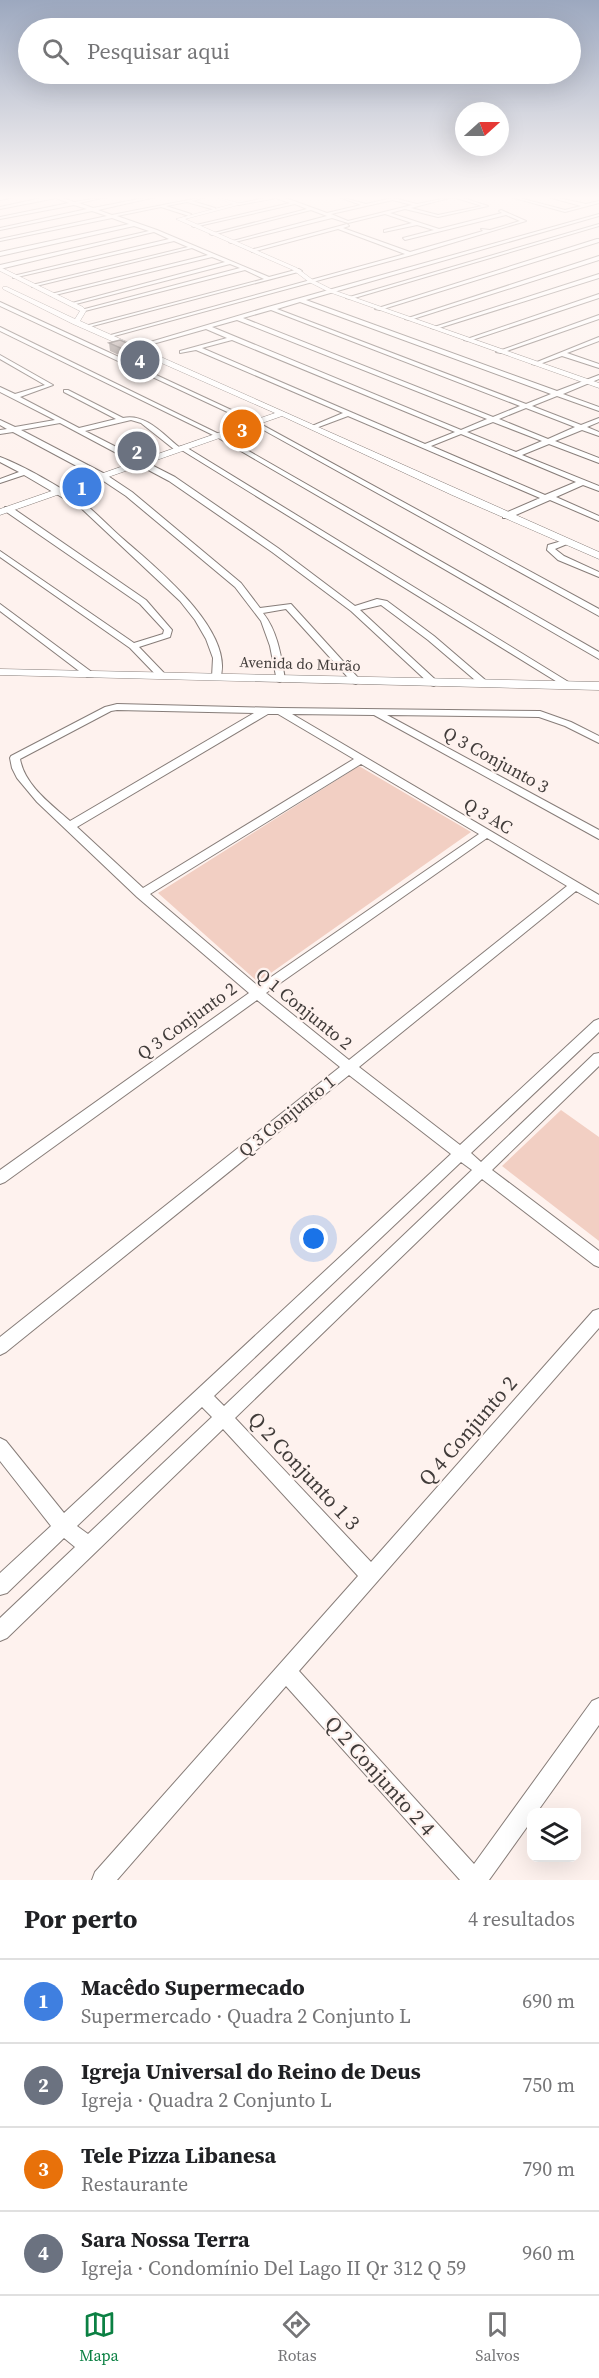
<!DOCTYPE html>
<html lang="pt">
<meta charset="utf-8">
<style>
:root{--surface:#fff;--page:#f6f6f6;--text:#202124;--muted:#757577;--line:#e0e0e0;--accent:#0b8043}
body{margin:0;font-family:"Source Serif 4",serif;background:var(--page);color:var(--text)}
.controls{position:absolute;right:18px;bottom:18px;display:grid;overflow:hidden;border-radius:12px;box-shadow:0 6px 24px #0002}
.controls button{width:54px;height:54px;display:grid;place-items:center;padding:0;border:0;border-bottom:2px solid var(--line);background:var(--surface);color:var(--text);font:30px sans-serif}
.compass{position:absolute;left:455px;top:102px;width:54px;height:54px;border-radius:50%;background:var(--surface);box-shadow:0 6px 24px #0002;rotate:69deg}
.you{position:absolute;left:314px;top:1239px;width:21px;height:21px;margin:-15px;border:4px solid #fff;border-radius:50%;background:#1a73e8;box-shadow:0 0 0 9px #1a73e833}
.badge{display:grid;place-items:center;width:39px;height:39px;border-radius:50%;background:var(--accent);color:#fff;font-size:20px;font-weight:700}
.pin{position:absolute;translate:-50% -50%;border:3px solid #fff;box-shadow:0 2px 6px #0006}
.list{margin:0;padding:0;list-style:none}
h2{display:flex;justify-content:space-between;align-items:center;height:78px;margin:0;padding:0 24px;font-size:26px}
h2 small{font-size:20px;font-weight:400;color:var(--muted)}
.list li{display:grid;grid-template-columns:39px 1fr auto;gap:18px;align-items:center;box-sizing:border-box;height:84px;padding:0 24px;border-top:2px solid var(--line)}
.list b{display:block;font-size:22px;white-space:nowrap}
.list p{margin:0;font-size:20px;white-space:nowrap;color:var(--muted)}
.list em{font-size:20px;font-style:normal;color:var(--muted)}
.icon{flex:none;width:33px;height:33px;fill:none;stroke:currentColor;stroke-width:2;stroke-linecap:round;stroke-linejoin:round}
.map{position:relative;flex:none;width:599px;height:1880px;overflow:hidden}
.search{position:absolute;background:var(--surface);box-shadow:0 6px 24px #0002;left:18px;right:18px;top:18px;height:66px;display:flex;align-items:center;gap:15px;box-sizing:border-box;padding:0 21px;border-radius:33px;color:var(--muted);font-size:22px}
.sheet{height:414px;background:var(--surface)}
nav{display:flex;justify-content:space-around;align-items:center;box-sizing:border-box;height:84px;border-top:2px solid var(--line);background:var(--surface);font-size:16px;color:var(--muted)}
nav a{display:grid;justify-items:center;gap:3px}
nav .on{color:var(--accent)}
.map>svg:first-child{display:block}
.green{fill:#f2cfc3}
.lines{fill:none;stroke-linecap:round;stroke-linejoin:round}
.minor-casing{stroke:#877d79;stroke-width:2}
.tertiary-casing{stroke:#877d79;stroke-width:1}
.minor{fill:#fff;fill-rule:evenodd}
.tertiary{fill:#fff;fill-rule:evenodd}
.wall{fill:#a49a96}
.shaded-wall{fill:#867d7a}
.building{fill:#bfb3af;stroke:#867d7a;stroke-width:1.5}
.labels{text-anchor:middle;stroke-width:4.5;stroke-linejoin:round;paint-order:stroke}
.far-street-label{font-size:15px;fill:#413c3a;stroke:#fef2ee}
.street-label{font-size:18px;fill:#413c3a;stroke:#fef2ee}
.near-street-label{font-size:21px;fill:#413c3a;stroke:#fef2ee}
</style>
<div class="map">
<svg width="599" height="1880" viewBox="0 0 599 1880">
<rect width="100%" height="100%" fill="#fef2ee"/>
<!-- green -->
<path class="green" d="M359,766l112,66 -213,150 -100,-89z
M561,1110l38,27v104l-97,-75z"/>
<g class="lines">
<defs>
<path id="minor" d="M11,196h7l-18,4v-2z
M51,196h12l-2,1 13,5 38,-6 -33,7 14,5 61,-12h6l-62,14 14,5 97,-19 -17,5 23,7v2l-28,-8 -21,4 25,8 -2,2 -28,-9 -44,9 40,14 112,47 30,-8 3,2 -217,57v-2l179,-47 -19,-9 -164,42v-2l159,-42 -10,-4 -158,41v-2l153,-41 -13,-5 -161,39v-2l157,-39 -16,-7 -160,39v-2l156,-38 -14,-6 -161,37v-2l156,-37 -15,-7 -154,37v-4l149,-34 -15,-5 -134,30v-4l129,-28 -17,-6 -112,23v-2l107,-23 -15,-5 -92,19v-2l87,-19 -13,-4 -74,14v-2l69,-14 -13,-5 -56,11v-2z
M274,196h6l47,17 34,-8 -25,-9 30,8 27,-6 24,6 40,-8 31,10 -50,11 -33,-8 -15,4 49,16 63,-16 -3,-2 2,-1 25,11 -114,34 -305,83v-2l298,-82 -67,-25 -86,23 -2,-2 97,-26 2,2 -6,2 67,24 73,-21 -2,-2 9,1 30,-9 -14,-6 -101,25 -2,-2 31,-8 -17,-5 -33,7v-2l28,-7 -27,-9 -37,9 -16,-5 -101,25 -2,-1 98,-26 -16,-6 -99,25 -2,-1 97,-25 -12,-5 -101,23 -2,-1 98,-23 -14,-5 -37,7 -2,-1zM453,197l29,9 -44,9 -27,-7zM393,200l19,5 -64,16 -17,-7z
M507,196h5l53,14 16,-4 -36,-10h5l36,8 13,-3v2l-34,9z
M599,214v2l-293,84 251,91 42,-16v4l-36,15 36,13v4l-42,-15 -25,10 49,19 18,-7v4l-12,5 12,5v4l-17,-6 -27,11 44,17v5l-50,-19 -27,11 77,31v5l-16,-6 -27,12 43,19v5l-49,-21 -41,18h-6v-4l37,-16 -192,-82 -32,12h-4v-2l31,-13 -147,-63 -16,3v-2l47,-13 -21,-9 -71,20 -5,-1 138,-41zM300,302l251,92 -25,10 -249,-95zM271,310l249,96 -27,11 -250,-99zM237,320l250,99 -26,11 -249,-103zM232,340l223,92 -30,12 -223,-96zM526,408l49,19 -27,12 -49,-20zM493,422l49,19 -26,11 -49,-20zM461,434l115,48 -31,13 -114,-49z
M599,224v2l-248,73 -5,-1z
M597,239h2v3l-219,68 -5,-1z
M599,256v4l-189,60 -5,-1z
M599,274v4l-163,51 -5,-1z
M599,294v4l-130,43 -5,-1z
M0,302l134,62 27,-6v2l-22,7 116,54 344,188v7l-348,-193 -251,-117z
M599,315v4l-98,34 -5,-1z
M0,327l219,107 380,218v7l-384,-223 -215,-105z
M599,337v4l-32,12 32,11v4l-37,-12 -25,9 -5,-1z
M0,355l53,30 -33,12 59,31 37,-9 -52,-27v-2h4l55,28c22,-5 40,16 56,29l5,-1 391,240 -2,2h-6l-387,-239 -5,1 -34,-27 -10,-3 -46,11 90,46 103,71 77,58 22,-7 10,2 47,35 56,48 -2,2h-6l-54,-46 -47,-35 -21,5 79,73 -5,3 -3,-1 -80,-74 -79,-59 -103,-71 -109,-58 -39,7 84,44 27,18 109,91 19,25 31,-4 70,77 -5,3 -3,-1 -67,-74 -23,4c15,19 18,43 22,66l-5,3 -3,-1 -7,-35 -9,-25 -26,-34 -109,-91 -27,-18 -86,-46 -13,2v-4l7,-1 -7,-4v-5l15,7 40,-7 -55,-28v-5l15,7 30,-9 -45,-26z
M0,457c24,9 60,30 81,44 15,11 27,25 41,37 32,28 114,93 98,141h-6l-2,-2 1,-19 -7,-19 -11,-19 -15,-19 -98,-92 -58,-34 -24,8v-4l19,-7 -19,-10z
M5,507h6l135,93 26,30 -2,7 -31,10 26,27v4h-6l-29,-30 -130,-91v-6l134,92 29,-9 1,-4 -24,-26 -135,-93z
M565,540l7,2 -17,7 9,7 35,16v5l-41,-17 -11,-10 1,-5z
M0,604l93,69v4h-6l-87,-66z
M117,704l164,4 259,3 31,11 28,14v7l-34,-17 -26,-9 -152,-2 212,115v9l-225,-124 -82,-1 307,181v9l-23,-13 -217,176 101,78 134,-124 5,-2v13l-128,121 10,9 113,-108 5,-1v13l-107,104 107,81v16l-5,-2 -112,-86 -247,239 136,144 222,-251 6,-2v19l-300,343 175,193 118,-163 7,-3v27l-62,87h-5v8l-43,60h-29l-174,-194 -169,194h-25l3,-8 263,-296 -135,-147 -216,209 -7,3v-23l75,-71 -11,-9 -57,55 -7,2v-22l51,-47 -51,-65v-23l6,3 58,72 387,-359 -102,-79 -343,277 -6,3v-18l340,-270 -83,-67 -252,182 -5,2v-14l249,-177 -112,-96 -100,-95 -20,-24 -5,-10 -2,-10 1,-2 94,-49zM117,710l137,3 -184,108c-19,-17 -45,-35 -50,-62l91,-48zM268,714h10l76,45 -211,129 -66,-61zM361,764l118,70 -221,152 -108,-92zM487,838l80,48 -218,174 -83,-67zM461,1162l11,8 -248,236 -10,-10zM202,1407l10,10 -124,117 -11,-8z"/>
<path id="tertiary" d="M212,196l30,8 -57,15 112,49 16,12 20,10 266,93v5l-270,-96 -20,-10 -16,-12 -117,-51 57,-15z
M0,267l83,40 3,4 -6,10 519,231v7l-147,-64 -170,-79 -282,99v-6l275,-96 -202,-89 -70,-35v-2h4l68,32 5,-8 -80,-40z
M0,669l599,13v8l-599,-15z"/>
</defs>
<!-- minor casing -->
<use href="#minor" class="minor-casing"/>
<!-- tertiary casing -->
<use href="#tertiary" class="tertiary-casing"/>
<!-- minor -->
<use href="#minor" class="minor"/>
<!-- tertiary -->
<use href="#tertiary" class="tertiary"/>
</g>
<!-- wall -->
<path class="wall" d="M109,343l38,16 -13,3 -24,-11z"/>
<!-- shaded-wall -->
<path class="shaded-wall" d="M146,351l1,8 -13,3v-8z"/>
<!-- building -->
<path class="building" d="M120,340l26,11 -12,3 -25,-11z"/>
<!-- sky -->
<linearGradient id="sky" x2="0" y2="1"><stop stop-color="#9ca8bf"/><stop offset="0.43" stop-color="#fff9f7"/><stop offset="1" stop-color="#fff9f7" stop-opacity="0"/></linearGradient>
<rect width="599" height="459" fill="url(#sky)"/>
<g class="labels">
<!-- far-street labels -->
<g class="far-street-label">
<text transform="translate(300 664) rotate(2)" y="5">Avenida do Murão</text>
</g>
<!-- street labels -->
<g class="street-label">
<text transform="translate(496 760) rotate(29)" y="6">Q 3 Conjunto 3</text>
<text transform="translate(488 816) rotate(30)" y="6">Q 3 AC</text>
<text transform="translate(304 1009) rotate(39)" y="6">Q 1 Conjunto 2</text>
<text transform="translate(187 1021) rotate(-36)" y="6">Q 3 Conjunto 2</text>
<text transform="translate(287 1116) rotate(-39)" y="6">Q 3 Conjunto 1</text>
</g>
<!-- near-street labels -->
<g class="near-street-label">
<text transform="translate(468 1431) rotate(-49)" y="7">Q 4 Conjunto 2</text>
<text transform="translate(304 1471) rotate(47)" y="7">Q 2 Conjunto 1 3</text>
<text transform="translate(380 1776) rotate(48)" y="7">Q 2 Conjunto 2 4</text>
</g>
</g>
</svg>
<div class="controls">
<button><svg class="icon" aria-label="layers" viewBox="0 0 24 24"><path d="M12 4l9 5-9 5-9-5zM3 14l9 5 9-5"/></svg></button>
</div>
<svg class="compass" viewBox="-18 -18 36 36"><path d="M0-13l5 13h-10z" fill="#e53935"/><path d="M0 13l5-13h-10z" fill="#757577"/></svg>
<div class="you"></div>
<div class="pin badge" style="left:82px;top:487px;background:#3f7fe0">1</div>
<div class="pin badge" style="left:137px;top:451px;background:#6b7280">2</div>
<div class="pin badge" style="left:242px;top:429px;background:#e8710a">3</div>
<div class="pin badge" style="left:140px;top:360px;background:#6b7280">4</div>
<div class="search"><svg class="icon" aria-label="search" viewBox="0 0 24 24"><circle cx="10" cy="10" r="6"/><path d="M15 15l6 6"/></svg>Pesquisar aqui</div>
</div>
<section class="sheet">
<h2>Por perto<small>4 resultados</small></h2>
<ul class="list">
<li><span class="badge" style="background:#3f7fe0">1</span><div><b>Macêdo Supermecado</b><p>Supermercado · Quadra 2 Conjunto L</p></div><em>690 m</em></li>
<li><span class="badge" style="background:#6b7280">2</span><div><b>Igreja Universal do Reino de Deus</b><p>Igreja · Quadra 2 Conjunto L</p></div><em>750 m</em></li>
<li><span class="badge" style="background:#e8710a">3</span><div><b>Tele Pizza Libanesa</b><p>Restaurante</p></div><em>790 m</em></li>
<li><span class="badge" style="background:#6b7280">4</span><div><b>Sara Nossa Terra</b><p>Igreja · Condomínio Del Lago II Qr 312 Q 59</p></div><em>960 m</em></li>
</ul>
</section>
<nav>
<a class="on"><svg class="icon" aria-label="map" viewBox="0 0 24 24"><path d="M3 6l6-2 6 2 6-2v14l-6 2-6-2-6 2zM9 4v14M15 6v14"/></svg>Mapa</a>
<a><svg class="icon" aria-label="directions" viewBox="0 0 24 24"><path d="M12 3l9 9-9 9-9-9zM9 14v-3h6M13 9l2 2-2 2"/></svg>Rotas</a>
<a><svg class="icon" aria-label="saved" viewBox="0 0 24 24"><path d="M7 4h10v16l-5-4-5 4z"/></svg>Salvos</a>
</nav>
